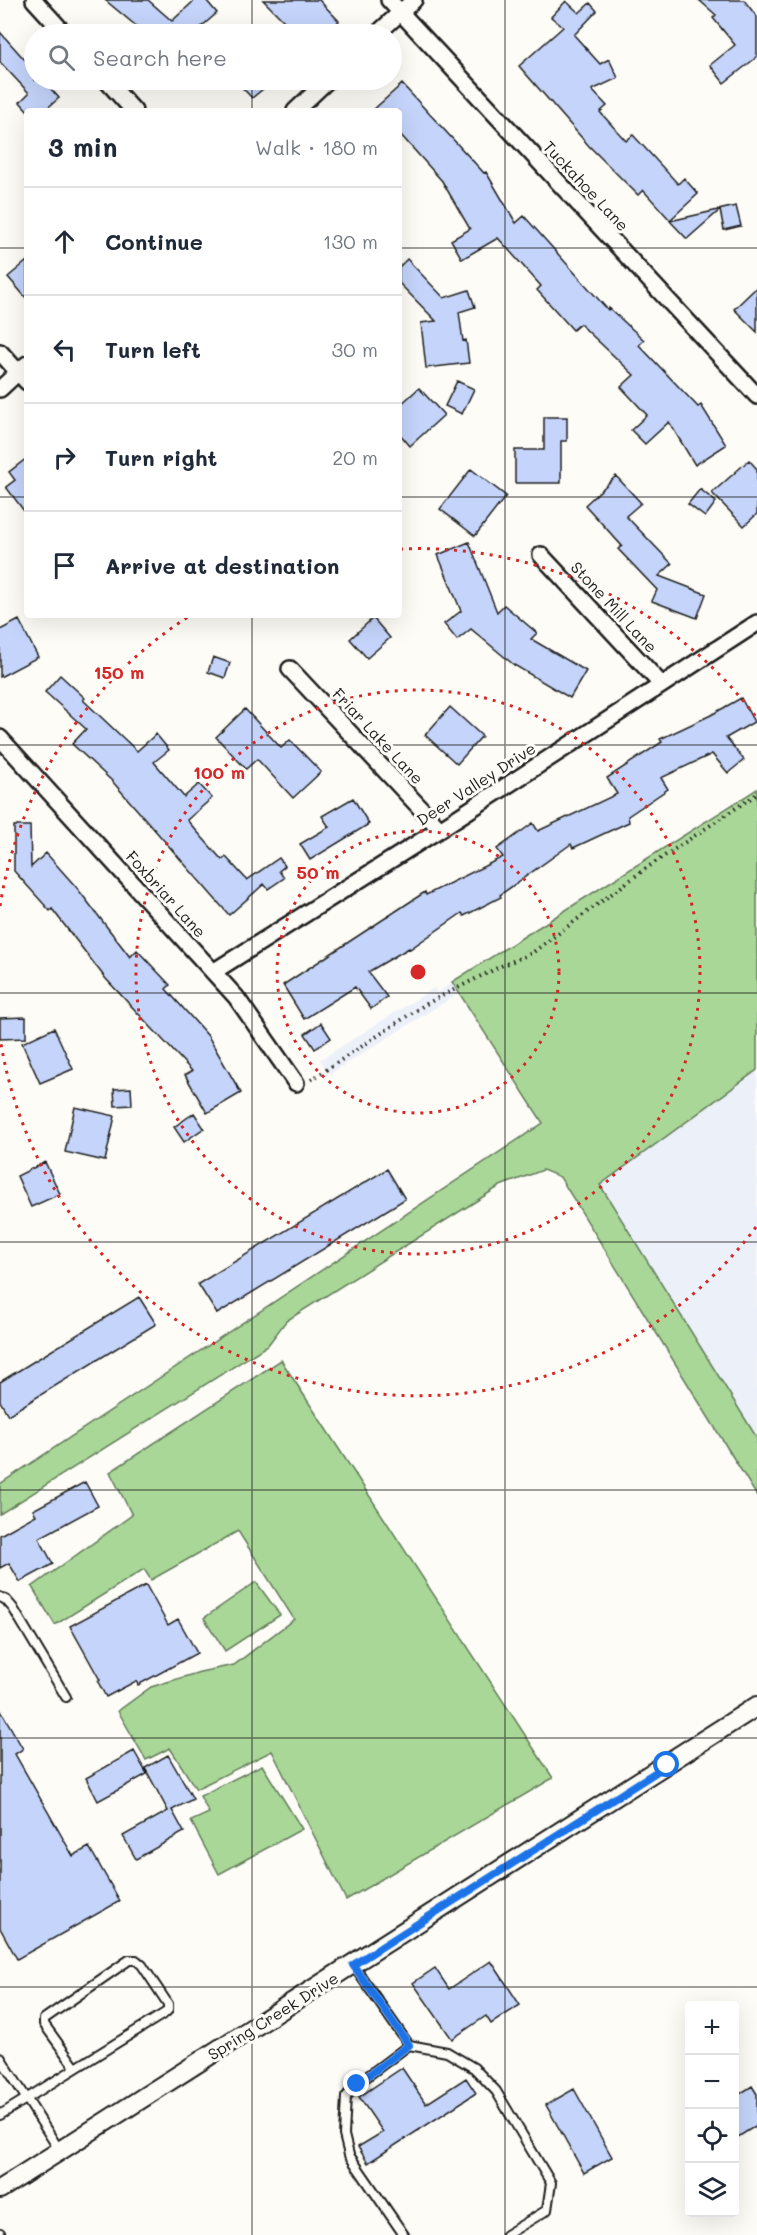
<!DOCTYPE html>
<meta charset="utf-8">
<style>
:root{--surface:#fff;--page:#f2f2f3;--text:#1f2937;--muted:#747a83;--line:#e0e1e3}
body{margin:0;font-family:Mali,sans-serif;background:var(--page);color:var(--text)}
.controls{position:absolute;right:18px;bottom:18px;display:grid;overflow:hidden;border-radius:6px;box-shadow:0 6px 24px #0002}
.controls button{width:54px;height:54px;display:grid;place-items:center;padding:0;border:0;border-bottom:2px solid var(--line);background:var(--surface);color:var(--text);font:30px sans-serif}
.stop{position:absolute;width:18px;height:18px;margin:-14px;border:4px solid #1a73e8;border-radius:50%;background:#fff}
.stop.end{background:#1a73e8;border-color:#fff;box-shadow:0 2px 6px #0008}
.list{margin:0;padding:0;list-style:none}
h2{display:flex;justify-content:space-between;align-items:center;height:78px;margin:0;padding:0 24px;font-size:26px}
h2 small{font-size:20px;font-weight:400;color:var(--muted)}
.list li{display:grid;grid-template-columns:39px 1fr auto;gap:18px;align-items:center;box-sizing:border-box;height:108px;padding:0 24px;border-top:2px solid var(--line)}
.list b{display:block;font-size:22px;white-space:nowrap}
.list em{font-size:20px;font-style:normal;color:var(--muted)}
.icon{flex:none;width:33px;height:33px;fill:none;stroke:currentColor;stroke-width:2;stroke-linecap:round;stroke-linejoin:round}
.map{position:relative;flex:none;width:757px;height:2235px;overflow:hidden}
.search{position:absolute;background:var(--surface);box-shadow:0 6px 24px #0002;left:24px;top:24px;width:378px;height:66px;display:flex;align-items:center;gap:15px;box-sizing:border-box;padding:0 21px;border-radius:33px;color:var(--muted);font-size:22px}
.panel{position:absolute;background:var(--surface);box-shadow:0 6px 24px #0002;left:24px;top:108px;width:378px;height:510px;border-radius:6px}
.map>svg:first-child{display:block}
.built{fill:#ecf0f8}
.green{fill:#a9d797;stroke:#627a5a;stroke-width:1.5}
.building{fill:#c4d4fa;stroke:#1c1c1c;stroke-width:1.5}
.lines{fill:none;stroke-linecap:round;stroke-linejoin:round}
.service-casing{stroke:#1c1c1c;stroke-width:12}
.minor-casing{stroke:#1c1c1c;stroke-width:20}
.tertiary-casing{stroke:#1c1c1c;stroke-width:22}
.path{stroke:#1c1c1c;stroke-width:4;stroke-dasharray:1.5 4.5;stroke-linecap:butt}
.service{stroke:#fdfcf7;stroke-width:8}
.minor{stroke:#fdfcf7;stroke-width:15}
.tertiary{stroke:#fdfcf7;stroke-width:18}
.route{stroke:#1a73e8;stroke-width:8}
.grid{fill:none;stroke:#1c1c1c;stroke-width:1.5;stroke-opacity:0.55}
.ring{fill:none;stroke:#d62828;stroke-width:3;stroke-dasharray:3 6}
.labels{text-anchor:middle;stroke-width:6;stroke-linejoin:round;paint-order:stroke}
.street-label{font-size:16px;fill:#1c1c1c;stroke:#fdfcf7}
.centre{fill:#d62828;stroke:#fdfcf7;stroke-width:3}
.ring-label{font-size:18px;text-anchor:middle;font-weight:bold;fill:#d62828;stroke:#fdfcf7;stroke-width:6;stroke-linejoin:round;paint-order:stroke}
</style>
<div class="map">
<svg width="757" height="2235" viewBox="0 0 757 2235">
<rect width="100%" height="100%" fill="#fdfcf7"/>
<filter id="ink" filterUnits="userSpaceOnUse"><feTurbulence type="fractalNoise" baseFrequency=".0167" numOctaves="2"/><feDisplacementMap in="SourceGraphic" scale="12" xChannelSelector="R" yChannelSelector="G"/><feConvolveMatrix kernelMatrix="1 2 1 2 8 2 1 2 1" color-interpolation-filters="sRGB"/></filter>
<g filter="url(#ink)">
<!-- built -->
<path class="built" d="M757,789v664l-298,-460 -129,81 -10,-14 114,-72 3,5z"/>
<!-- green -->
<path class="green" d="M757,789v281l-157,115 157,253v58l-197,-319 -17,-7 -43,16 -214,135 -18,24 -268,169v-30l543,-361 -91,-141z
M281,1360l272,418 -207,122 -74,-149 -76,38 -26,-41 -24,12 -28,-49 33,-24 49,-15 34,-7 60,-46 -56,-88 -87,49 -7,-11 -89,56 -23,-38 100,-72 -22,-43z
M256,1582l24,33 -55,36 -21,-33z
M262,1765l40,64 -83,45 -28,-53 18,-8 -9,-17z"/>
<!-- building -->
<path class="building" d="M105,0h43l24,21 23,-21h11l11,13 -24,21h-47z
M263,0h56l20,21 -14,13h-28z
M699,0h45l13,17v40l-33,26 -14,-18 25,-20 -22,-27 3,-3z
M566,1l13,12 11,-10 7,8 -23,24 26,29 9,-5 9,19 -26,12 15,16 -7,6 26,29 7,-6 45,49 6,-6 14,16 -28,26 -27,-30 -5,5 -49,-49 -70,-80 44,-39 -12,-10z
M0,32l34,38v10h9l16,18 -15,13h-16l-8,-9 9,-9 -29,-31z
M235,80h39l-22,18z
M402,84l82,89 2,-1 30,51 8,-7 84,94 1,-2 35,32 -5,5 59,62 3,-2 25,40 -31,20 -26,-43 -24,22 -14,-14 16,-15 -26,-28 13,-12 -54,-51 -7,6 -36,-40 4,-4 -43,-48 -36,21 -11,-19 19,-11 -28,-48 -43,-48v-22h-27z
M736,206l5,20 -17,4 -4,-20 -33,29 -17,-18z
M407,259l37,39 25,-8 6,17 -16,5 4,29 3,-1 3,23 -43,5 -5,-45 15,-2 -37,-38v-16z
M27,261v38l-19,-22z
M757,287v45l-23,-23z
M457,381l17,8 -12,25 -17,-8z
M419,388l25,27 -34,31 -11,-13v-27z
M544,417h23v24h-6v42h-46v-33h29z
M27,458v57l-21,-28 9,-7 -6,-8z
M749,460l8,9v45l-13,12 -32,-33z
M471,469l35,27 -31,40 -35,-27z
M616,476l25,27 -15,13 46,48 -13,12 47,18 -9,24 -45,-17 5,-11 -39,-41 4,-3 -37,-41z
M700,489l16,13 -11,15 -17,-13z
M469,542l28,70 7,-7 33,28 -6,6 55,32 -16,27 -56,-33 -43,-36 -14,11 -13,-16 17,-13 -23,-56z
M373,618l17,20 -23,20 -17,-19z
M19,620l19,37 -38,20v-47z
M213,657l17,6 -5,15 -17,-6z
M60,675l25,23 -2,2 54,51 19,-17 13,16 -15,12 30,35 15,-13 13,14 -25,22 35,40 4,-3 21,23 32,-22 6,8 -6,5 5,7 -16,11 -4,-5 -35,31 -117,-134 -40,-37 14,-15 -41,-37z
M741,698l13,24 -28,16 18,22 -16,13 -16,-19 -51,24 7,11 -40,27 1,6 -56,26 -2,-4 -71,51 1,2 -37,19 -2,-3 -52,36 -1,-1 -41,24 19,25 -16,12 -16,-22 -51,32 -21,-34 142,-93 1,3 77,-38 -6,-8 36,-26 5,8 79,-37 -10,-16 55,-36 -2,-3 51,-24z
M450,707l32,29 -25,28 -32,-29z
M245,709l36,39 9,-8 31,32 -28,26 -36,-39 -11,10 -30,-32z
M353,798l16,26 -59,36 -10,-16 29,-17 -7,-11z
M14,826h16l1,41 15,-14 31,35 53,69 7,-7 33,35 -4,4 42,47 33,57 -34,20 -22,-38 7,-4 -86,-92 -54,-70 -2,2 -36,-40z
M26,1017v21l-26,1v-21z
M321,1023l10,15 -16,11 -10,-15z
M54,1028l19,41 -33,14 -18,-40z
M131,1088l1,17 -17,1 -1,-17z
M75,1107l40,9 -10,45 -40,-9z
M194,1113l10,15 -20,14 -10,-15z
M45,1162l15,32 -29,13 -14,-31z
M387,1169l18,30 -188,115 -19,-30z
M139,1297l17,27 -148,91 -8,-14v-19z
M85,1482l13,24 -59,32 14,26 -33,18 -11,-19 -9,5v-33l36,-20 -3,-5z
M146,1585l22,40 10,-6 19,34 -59,32 -2,-4 -30,16 -8,-15 2,-2 -30,-54z
M0,1709l23,40 -8,5 58,102 16,-9 31,54 -103,58 -17,-31z
M134,1751l13,23 -49,27 -12,-23z
M168,1755l25,44 -21,11 12,22 -48,27 -13,-23 45,-25 -23,-43z
M491,1961l29,44 -29,19 -5,-8 -34,23 -39,-56 22,-15 14,21z
M402,2068l24,36 40,-26 10,15 -108,70 -10,-16 25,-15 -24,-35z
M752,2086l5,8v31l-22,14v-42z
M574,2089l38,68 -28,16 -38,-68z"/>
<g class="lines">
<defs>
<path id="service" d="M0,1597l6,3 7,8 53,89
M353,1965l56,80 38,7 27,16 22,23 55,92 -4,27 -41,25
M0,2057l60,94
M0,2115l165,-102 3,-3v-6l-26,-39 -6,-5h-7l-85,59v5l31,43
M0,2233l1,2
M404,2235l-55,-80 -5,-20 2,-38 11,-13 52,-39"/>
<path id="minor" d="M34,0l31,34
M389,0l368,396
M377,34l37,-34
M106,80l28,31
M295,111l33,-31
M0,352l27,30
M0,389l27,-25
M541,555l120,129
M290,669l150,160
M0,738l236,259 60,86
M213,972l227,-143 317,-206"/>
<path id="tertiary" d="M0,2189l757,-483"/>
</defs>
<!-- service casing -->
<use href="#service" class="service-casing"/>
<!-- minor casing -->
<use href="#minor" class="minor-casing"/>
<!-- tertiary casing -->
<use href="#tertiary" class="tertiary-casing"/>
<!-- path -->
<path class="path" d="M311,1080l113,-75 77,-39 31,-13 113,-84 112,-75"/>
<!-- service -->
<use href="#service" class="service"/>
<!-- minor -->
<use href="#minor" class="minor"/>
<!-- tertiary -->
<use href="#tertiary" class="tertiary"/>
</g>
</g>
<g class="lines" filter="url(#ink)">
<!-- route -->
<path class="route" d="M357,2084l52,-39 -56,-80 314,-200"/>
</g>
<!-- grid -->
<path class="grid" d="M252,0v34M505,0v2235M252,80v31M0,248h27M399,248h358M0,497h27M399,497h358M252,615v1620M0,745h757M0,993h757M0,1242h757M0,1490h757M0,1738h757M0,1987h757"/>
<!-- distance rings -->
<g class="ring">
<circle cx="418" cy="972" r="141"/>
<circle cx="418" cy="972" r="282"/>
<path d="M756 1227A423 423 0 0 1 0 1038M0 906A423 423 0 0 1 191 615M400 549A423 423 0 0 1 756 717"/>
</g>
<g class="labels">
<!-- street labels -->
<g class="street-label">
<text transform="translate(586 186) rotate(47)" y="6">Tuckahoe Lane</text>
<text transform="translate(614 607) rotate(47)" y="6">Stone Mill Lane</text>
<text transform="translate(378 736) rotate(47)" y="6">Friar Lake Lane</text>
<text transform="translate(476 784) rotate(-33)" y="6">Deer Valley Drive</text>
<text transform="translate(166 894) rotate(48)" y="6">Foxbriar Lane</text>
<text transform="translate(273 2016) rotate(-32)" y="6">Spring Creek Drive</text>
</g>
</g>
<circle cx="418" cy="972" r="9" class="centre"/>
<g class="ring-label">
<text x="119" y="679">150 m</text>
<text x="219" y="779">100 m</text>
<text x="318" y="879">50 m</text>
</g>
</svg>
<div class="controls">
<button>+</button>
<button>−</button>
<button><svg class="icon" aria-label="locate" viewBox="0 0 24 24"><circle cx="12" cy="12" r="6"/><path d="M12 2v4M12 18v4M2 12h4M18 12h4"/></svg></button>
<button><svg class="icon" aria-label="layers" viewBox="0 0 24 24"><path d="M12 4l9 5-9 5-9-5zM3 14l9 5 9-5"/></svg></button>
</div>
<div class="stop" style="left:667px;top:1765px"></div>
<div class="stop end" style="left:357px;top:2084px"></div>
<div class="search"><svg class="icon" aria-label="search" viewBox="0 0 24 24"><circle cx="10" cy="10" r="6"/><path d="M15 15l6 6"/></svg>Search here</div>
<section class="panel">
<h2>3 min<small>Walk · 180 m</small></h2>
<ul class="list">
<li><svg class="icon" aria-label="ahead" viewBox="0 0 24 24"><path d="M12 20V5M6 11l6-6 6 6"/></svg><div><b>Continue</b></div><em>130 m</em></li>
<li><svg class="icon" aria-label="left" viewBox="0 0 24 24"><path d="M17 20v-9H6M10 6l-5 5 5 5"/></svg><div><b>Turn left</b></div><em>30 m</em></li>
<li><svg class="icon" aria-label="right" viewBox="0 0 24 24"><path d="M7 20v-9h11M14 6l5 5-5 5"/></svg><div><b>Turn right</b></div><em>20 m</em></li>
<li><svg class="icon" aria-label="arrive" viewBox="0 0 24 24"><path d="M6 21V4h12l-3 4 3 4H6"/></svg><div><b>Arrive at destination</b></div></li>
</ul>
</section>
</div>
